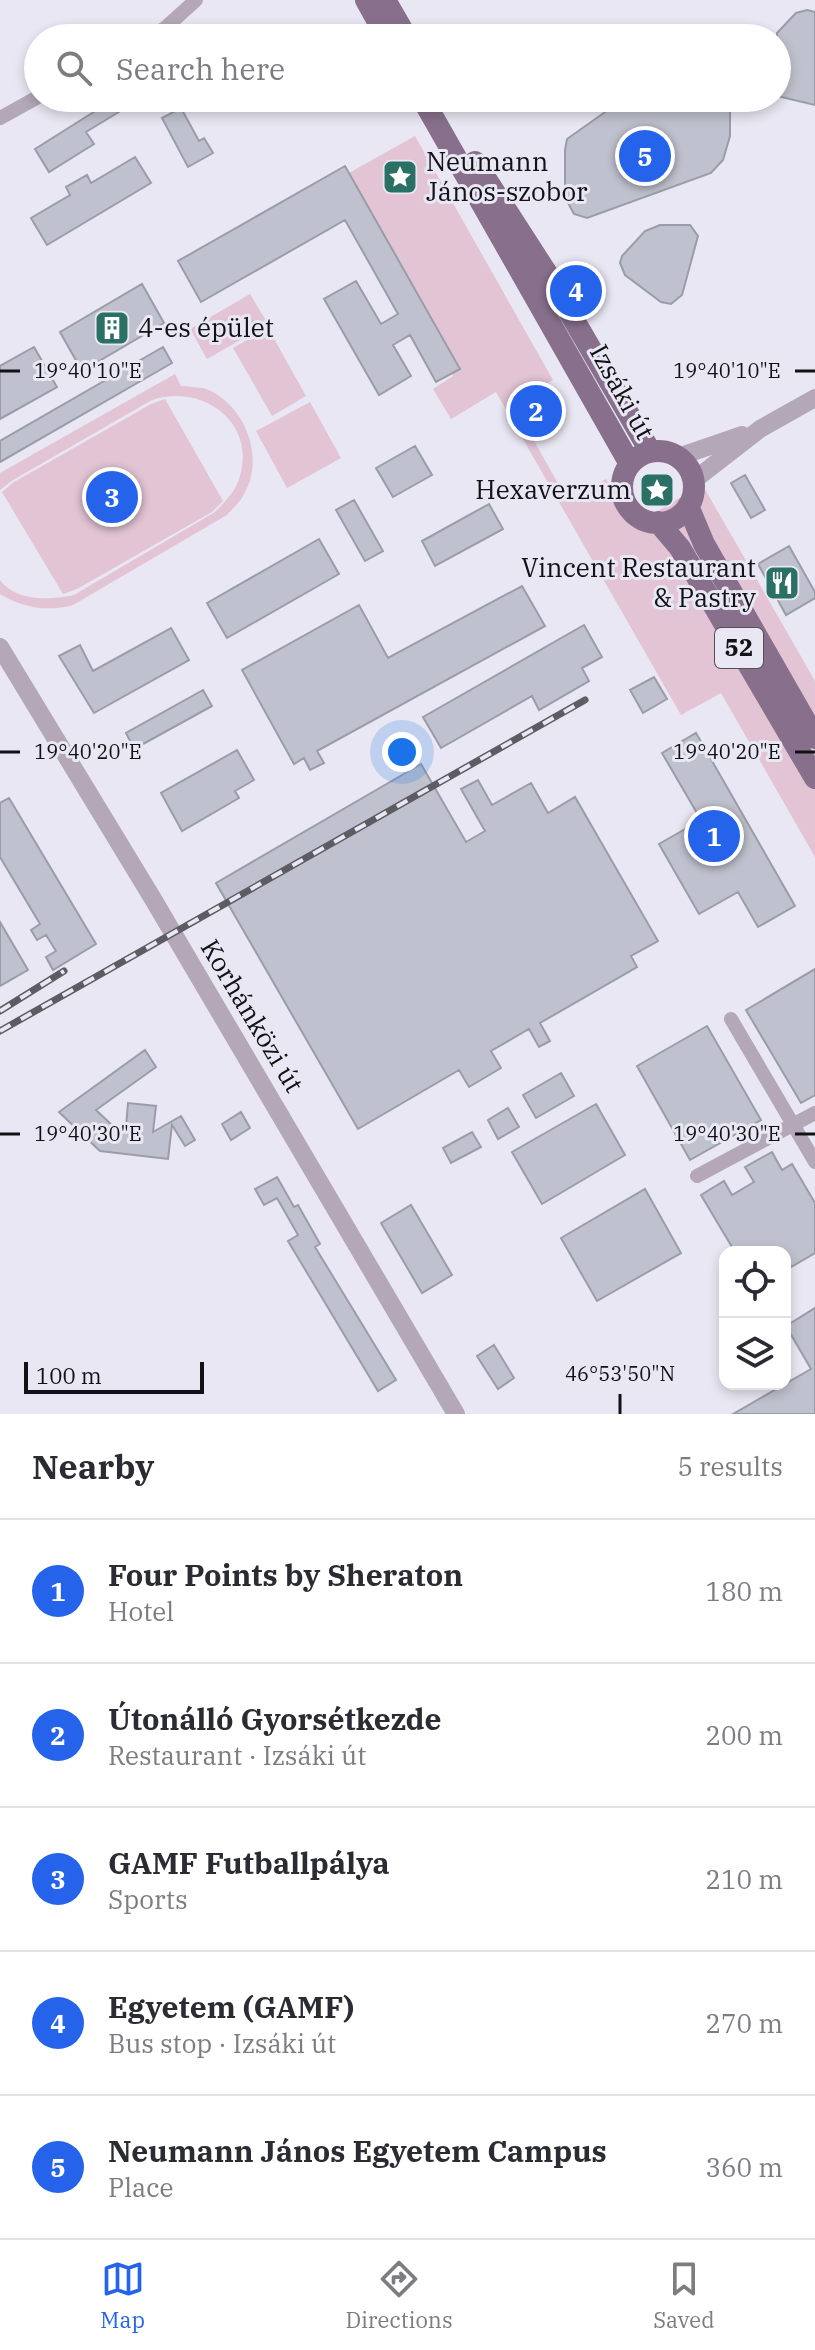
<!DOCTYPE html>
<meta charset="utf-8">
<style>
:root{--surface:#fff;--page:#f2f2f3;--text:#2b2b33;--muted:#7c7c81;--line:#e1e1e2;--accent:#2563eb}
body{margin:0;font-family:"IBM Plex Serif",serif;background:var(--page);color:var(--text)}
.controls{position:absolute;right:24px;bottom:24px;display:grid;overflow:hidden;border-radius:16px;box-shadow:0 4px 12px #0003}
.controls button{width:72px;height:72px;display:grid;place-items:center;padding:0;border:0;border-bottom:2px solid var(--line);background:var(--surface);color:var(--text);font:40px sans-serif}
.scale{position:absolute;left:24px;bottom:20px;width:180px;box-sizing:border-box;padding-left:8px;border:4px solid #121115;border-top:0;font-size:22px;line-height:28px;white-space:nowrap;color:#121115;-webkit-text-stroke:6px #e9e7f3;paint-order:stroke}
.you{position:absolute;left:402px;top:752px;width:28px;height:28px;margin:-20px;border:6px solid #fff;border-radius:50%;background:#1a73e8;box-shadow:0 0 0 12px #1a73e833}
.badge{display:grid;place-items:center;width:52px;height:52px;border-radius:50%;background:var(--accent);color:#fff;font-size:26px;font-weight:700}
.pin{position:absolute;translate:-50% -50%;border:4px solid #fff;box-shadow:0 2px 8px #0006}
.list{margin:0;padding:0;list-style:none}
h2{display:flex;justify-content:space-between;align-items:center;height:104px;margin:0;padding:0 32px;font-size:34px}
h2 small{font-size:26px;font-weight:400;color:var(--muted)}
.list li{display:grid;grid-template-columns:52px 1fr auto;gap:24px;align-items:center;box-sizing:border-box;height:144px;padding:0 32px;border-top:2px solid var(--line)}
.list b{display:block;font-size:30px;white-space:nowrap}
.list p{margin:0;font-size:26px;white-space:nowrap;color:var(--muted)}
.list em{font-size:26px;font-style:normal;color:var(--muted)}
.icon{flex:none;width:44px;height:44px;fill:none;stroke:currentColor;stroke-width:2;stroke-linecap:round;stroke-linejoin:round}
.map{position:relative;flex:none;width:815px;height:1414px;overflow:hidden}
.search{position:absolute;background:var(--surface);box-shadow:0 4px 12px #0003;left:24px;right:24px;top:24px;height:88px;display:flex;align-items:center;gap:20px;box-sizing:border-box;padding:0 28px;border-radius:44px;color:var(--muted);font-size:30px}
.sheet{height:824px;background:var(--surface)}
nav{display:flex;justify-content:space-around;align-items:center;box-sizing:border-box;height:112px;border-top:2px solid var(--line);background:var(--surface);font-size:22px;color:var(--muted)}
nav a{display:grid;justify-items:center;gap:4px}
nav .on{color:var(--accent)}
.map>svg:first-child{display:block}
.green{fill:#e2c4d4}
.building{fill:#bfc2ce;stroke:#9a9da8;stroke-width:2}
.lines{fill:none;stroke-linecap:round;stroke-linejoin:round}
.minor{stroke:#b4a7b7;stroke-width:14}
.tertiary{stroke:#b4a7b7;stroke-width:18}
.primary{stroke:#88708d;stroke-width:22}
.rail-casing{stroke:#5d5c63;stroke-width:7}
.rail{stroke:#e9e7f3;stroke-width:4;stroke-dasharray:12;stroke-linecap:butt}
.ticks{fill:none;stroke:#121115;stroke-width:3}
.labels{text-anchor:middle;stroke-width:6;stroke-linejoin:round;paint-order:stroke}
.shield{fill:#e9e7f3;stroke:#525158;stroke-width:2}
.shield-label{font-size:24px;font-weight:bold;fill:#121115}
.poi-label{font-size:26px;fill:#121115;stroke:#e9e7f3;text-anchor:start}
.street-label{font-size:26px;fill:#121115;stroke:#e9e7f3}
.ticks-label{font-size:20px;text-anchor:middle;fill:#121115;stroke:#e9e7f3;stroke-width:6;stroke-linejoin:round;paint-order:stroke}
</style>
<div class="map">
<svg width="815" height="1414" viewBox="0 0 815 1414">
<rect width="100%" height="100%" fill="#e9e7f3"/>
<!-- green -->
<path class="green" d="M415,136l138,244 -31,18 15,27 -8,7 39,69 38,-22 26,48 70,-43 113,197v176l-94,-164 -40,22 -185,-323 -45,27 -18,-30 20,-13 -32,-76 -81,-122z
M250,294l18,30 -61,35 -17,-30z
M268,328l38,68 -34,20 -39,-68z
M175,374l6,12c8,1 18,1 25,3 40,16 60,70 37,107 -4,7 -11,13 -16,19l-154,90c-26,7 -50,3 -73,-11v-14c16,22 51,20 74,15l141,-83c10,-10 21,-21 25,-36 16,-54 -38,-93 -88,-76l-139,80 -13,10v-17z
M165,399l58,102 -11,11 -135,77 -14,5 -61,-102 12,-10 137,-78z
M310,402l31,56 -54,30 -31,-57z"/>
<!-- building -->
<path class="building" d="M807,10l8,2v93l-38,-9v-63l19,-20z
M116,98h5l6,9 -41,25 8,12 -45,28 -14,-23z
M625,98h105v38l-7,24 -12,13 -124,45 -13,-4 -6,-11 -3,-16v-37l2,-11z
M181,108l18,33 5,-3 9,15 -25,14 -26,-49z
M135,157l16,26 -104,62 -16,-27 39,-23 -4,-8 21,-12 4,8z
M345,166l115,203 -24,13 -26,-47 -17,10 18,31 -32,19 -55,-96 32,-18 25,43 17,-10 -53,-94 -144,82 -23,-41z
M660,225h30l8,11 -16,59 -11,9 -10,-2 -36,-27 -5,-12 2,-7 23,-25z
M142,284l22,39 -82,48 -22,-39z
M34,347l23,40 -57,32v-53z
M163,347l9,16 -172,99v-21z
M415,446l17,29 -39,22 -17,-29z
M745,475l20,35 -14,8 -20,-35z
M354,500l29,51 -18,10 -29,-51z
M489,504l14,25 -68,37 -13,-25z
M319,539l20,35 -112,64 -20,-35z
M789,546l26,46v6l-29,17 -28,-51z
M522,586l23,40 -228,125 7,12 -14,7 -6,-12 -10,6 -52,-94 117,-65 29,53z
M584,625l18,32 -20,11 7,13 -50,29 -7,-14 -91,52 -18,-31z
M171,628l18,32 -95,53 -35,-57 21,-11 13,26z
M654,677l13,22 -24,14 -13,-23z
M203,690l9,16 -78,43 -8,-16z
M696,733l99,173 -37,21 -20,-35 -39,22 -40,-70 42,-24 -39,-67z
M237,750l17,30 -19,11 4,7 -57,33 -21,-38z
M421,764l45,78 19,-11 -24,-42 17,-9 14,25 39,-22 17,30 27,-16 83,144 -27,15 6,11 -97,56 10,18 -11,6 -10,-18 -38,22 10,17 -32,19 -10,-17 -101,59 -142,-246z
M9,798l87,146 -43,26 -7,-13 10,-6 -10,-16 -9,5 -6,-10 9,-6 -40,-67v-54z
M0,922l28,48 -28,16z
M815,969v126l-14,8 -55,-93z
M707,1026l54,94 -71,40 -53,-94z
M145,1050l11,17 -60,43 17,16 13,1 2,-24 28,3 -3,26 28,-16 14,24 -10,6 -13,-21 -4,34 -68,-8 -41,-39z
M561,1073l13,23 -38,22 -13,-23z
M596,1104l29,51 -83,49 -30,-52z
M508,1108l11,19 -21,12 -10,-19z
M241,1112l9,16 -19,12 -9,-16z
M472,1132l9,15 -30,16 -8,-15z
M772,1152l10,18 10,-6 23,39v50l-24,14 -6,-15h-50l-34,-57 23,-14 8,14 22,-13 -9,-15z
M277,1177l17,30 4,-2 22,39 -5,3 81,133 -18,11 -90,-150 10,-6 -21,-37 -13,7 -9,-16z
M645,1189l36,64 -84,48 -36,-63z
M411,1205l41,70 -30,18 -41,-70z
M815,1308v106h-82l78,-45 -25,-43z
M494,1345l20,33 -16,11 -21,-33z"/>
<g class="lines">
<!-- minor -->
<path class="minor" d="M147,38l18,-10 31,-28
M0,118l38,-21
M731,1019l84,143
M697,1176l118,-63"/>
<!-- tertiary -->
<path class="tertiary" d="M678,457l64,-22
M693,481l67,-52 55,-31
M0,647l153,252 303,515"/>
<!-- primary -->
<path class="primary" d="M366,0l21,38
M385,0l22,38
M422,98l208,366
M475,162l71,110 104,179
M622 487a36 36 0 1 1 72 0a36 36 0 1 1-72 0Z
M688,506l16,38 111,194
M658,522l22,26 135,230"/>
<defs>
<path id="rail" d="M0,1011l64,-40
M0,1031l585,-331"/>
</defs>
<!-- rail casing -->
<use href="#rail" class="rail-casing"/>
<!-- rail -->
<use href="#rail" class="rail"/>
</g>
<!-- ticks -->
<path class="ticks" d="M0,371h20M795,371h20M0,752h20M795,752h20M0,1134h20M795,1134h20M620,1394v20"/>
<!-- icons -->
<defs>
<symbol id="sight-square" viewBox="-11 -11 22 22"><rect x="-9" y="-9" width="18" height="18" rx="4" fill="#2a7064" stroke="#e9e7f3"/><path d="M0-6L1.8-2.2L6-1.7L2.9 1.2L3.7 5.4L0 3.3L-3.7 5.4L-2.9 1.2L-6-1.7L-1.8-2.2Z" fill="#fff"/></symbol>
<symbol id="building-square" viewBox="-11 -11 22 22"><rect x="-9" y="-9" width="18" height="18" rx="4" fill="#2a7064" stroke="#e9e7f3"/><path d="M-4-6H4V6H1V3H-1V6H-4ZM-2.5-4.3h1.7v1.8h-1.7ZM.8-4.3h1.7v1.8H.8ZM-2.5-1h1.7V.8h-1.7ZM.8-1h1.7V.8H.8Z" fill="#fff"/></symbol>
<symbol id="restaurant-square" viewBox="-11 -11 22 22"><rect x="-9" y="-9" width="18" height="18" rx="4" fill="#2a7064" stroke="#e9e7f3"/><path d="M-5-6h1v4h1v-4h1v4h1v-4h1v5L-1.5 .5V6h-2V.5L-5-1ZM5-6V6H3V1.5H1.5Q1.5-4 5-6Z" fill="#fff"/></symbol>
</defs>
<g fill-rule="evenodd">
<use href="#sight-square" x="380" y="157" width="40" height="40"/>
<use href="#building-square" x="92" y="308" width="40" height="40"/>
<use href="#sight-square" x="637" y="470" width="40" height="40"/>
<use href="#restaurant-square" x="762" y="563" width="40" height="40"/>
</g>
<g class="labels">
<!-- shield labels -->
<rect class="shield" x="715" y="628" width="48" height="40" rx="6"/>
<g class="shield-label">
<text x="739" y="656">52</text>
</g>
<!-- poi labels -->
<g class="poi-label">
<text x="426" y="171">Neumann<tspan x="426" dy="30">János-szobor</tspan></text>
<text x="138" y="337">4-es épület</text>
<text x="631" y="499" text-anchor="end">Hexaverzum</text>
<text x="756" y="577" text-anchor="end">Vincent Restaurant<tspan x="756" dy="30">&amp; Pastry</tspan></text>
</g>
<!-- street labels -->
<g class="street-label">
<text transform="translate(622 392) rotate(61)" y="9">Izsáki út</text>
<text transform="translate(252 1016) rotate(59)" y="9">Korhánközi út</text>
</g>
</g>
<g class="ticks-label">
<text x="88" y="378">19°40'10"E</text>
<text x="727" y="378">19°40'10"E</text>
<text x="727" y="759">19°40'20"E</text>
<text x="88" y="759">19°40'20"E</text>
<text x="727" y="1141">19°40'30"E</text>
<text x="88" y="1141">19°40'30"E</text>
<text x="620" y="1381">46°53'50"N</text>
</g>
</svg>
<div class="controls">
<button><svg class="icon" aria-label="locate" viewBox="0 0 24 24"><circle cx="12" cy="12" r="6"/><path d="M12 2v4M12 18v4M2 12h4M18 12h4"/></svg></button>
<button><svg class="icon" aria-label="layers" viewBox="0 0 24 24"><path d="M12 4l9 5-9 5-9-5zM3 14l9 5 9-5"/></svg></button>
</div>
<div class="scale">100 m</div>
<div class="you"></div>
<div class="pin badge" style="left:714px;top:836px">1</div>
<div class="pin badge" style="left:536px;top:411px">2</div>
<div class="pin badge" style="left:112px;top:497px">3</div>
<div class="pin badge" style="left:576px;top:291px">4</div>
<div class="pin badge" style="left:645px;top:156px">5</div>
<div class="search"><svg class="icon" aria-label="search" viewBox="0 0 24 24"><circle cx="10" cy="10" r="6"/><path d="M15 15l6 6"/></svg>Search here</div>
</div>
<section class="sheet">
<h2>Nearby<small>5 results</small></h2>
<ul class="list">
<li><span class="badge">1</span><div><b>Four Points by Sheraton</b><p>Hotel</p></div><em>180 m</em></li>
<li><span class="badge">2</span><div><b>Útonálló Gyorsétkezde</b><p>Restaurant · Izsáki út</p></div><em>200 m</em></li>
<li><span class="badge">3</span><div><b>GAMF Futballpálya</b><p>Sports</p></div><em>210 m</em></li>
<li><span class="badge">4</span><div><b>Egyetem (GAMF)</b><p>Bus stop · Izsáki út</p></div><em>270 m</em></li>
<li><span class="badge">5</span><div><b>Neumann János Egyetem Campus</b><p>Place</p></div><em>360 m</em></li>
</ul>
</section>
<nav>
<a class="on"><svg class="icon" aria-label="map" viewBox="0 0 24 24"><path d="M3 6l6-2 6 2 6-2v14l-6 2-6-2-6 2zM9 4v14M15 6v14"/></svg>Map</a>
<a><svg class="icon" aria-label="directions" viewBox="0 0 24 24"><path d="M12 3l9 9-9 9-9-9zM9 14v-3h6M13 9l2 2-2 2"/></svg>Directions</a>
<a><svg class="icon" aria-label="saved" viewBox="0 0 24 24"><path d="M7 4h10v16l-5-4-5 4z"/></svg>Saved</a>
</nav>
